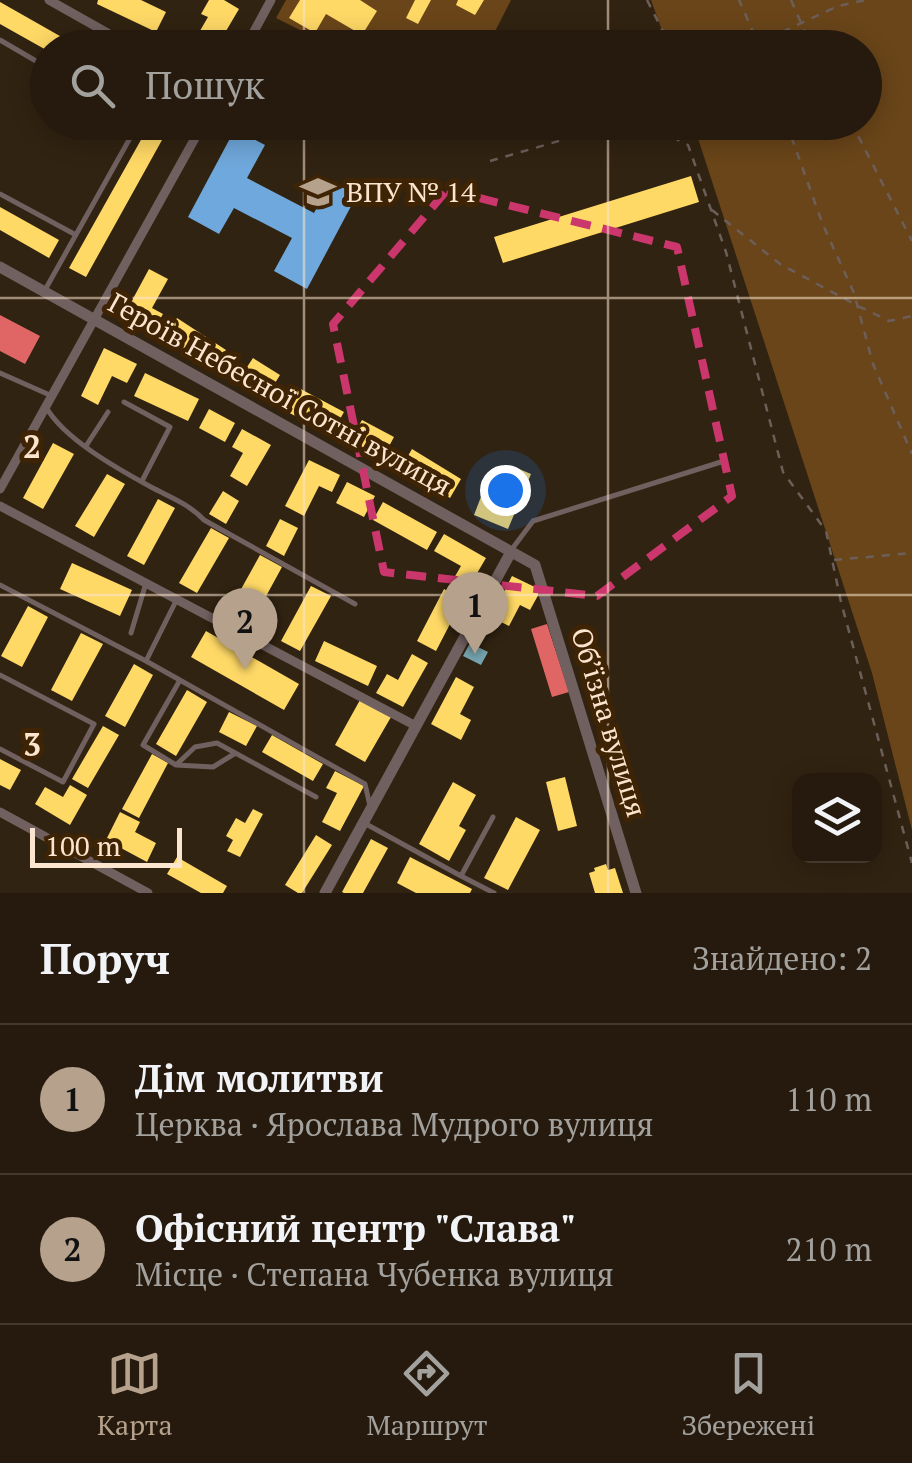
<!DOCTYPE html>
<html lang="uk">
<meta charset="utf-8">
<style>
:root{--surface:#251a0d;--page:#31271b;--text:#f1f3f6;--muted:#a3a19d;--line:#42382e;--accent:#b5a18c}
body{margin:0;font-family:"PT Serif",serif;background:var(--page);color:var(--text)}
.controls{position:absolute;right:30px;bottom:30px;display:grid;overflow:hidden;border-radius:20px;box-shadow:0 5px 25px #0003}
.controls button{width:90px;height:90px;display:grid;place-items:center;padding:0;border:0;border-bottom:2px solid var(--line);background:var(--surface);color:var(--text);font:50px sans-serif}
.scale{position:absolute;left:30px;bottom:25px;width:152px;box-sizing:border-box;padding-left:10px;border:5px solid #fce5ce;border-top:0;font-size:28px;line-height:35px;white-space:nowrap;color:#fce5ce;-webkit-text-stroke:8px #3e2404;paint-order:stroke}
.you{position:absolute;left:505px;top:490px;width:35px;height:35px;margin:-25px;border:8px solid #fff;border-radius:50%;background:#1a73e8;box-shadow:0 0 0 15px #1a73e833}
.badge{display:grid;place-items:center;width:65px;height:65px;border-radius:50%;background:var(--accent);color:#111;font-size:32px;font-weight:700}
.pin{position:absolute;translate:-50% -82px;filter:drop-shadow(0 2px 5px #0008)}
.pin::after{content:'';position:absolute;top:52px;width:35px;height:30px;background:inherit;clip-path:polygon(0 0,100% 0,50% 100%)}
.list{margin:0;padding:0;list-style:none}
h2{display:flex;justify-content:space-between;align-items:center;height:130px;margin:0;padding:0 40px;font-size:42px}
h2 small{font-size:32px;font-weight:400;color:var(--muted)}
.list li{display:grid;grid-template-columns:65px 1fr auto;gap:30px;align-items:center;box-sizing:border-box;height:150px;padding:0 40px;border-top:2px solid var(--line)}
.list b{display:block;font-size:38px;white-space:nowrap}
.list p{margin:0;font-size:32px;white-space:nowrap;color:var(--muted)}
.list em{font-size:32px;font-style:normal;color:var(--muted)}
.icon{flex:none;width:55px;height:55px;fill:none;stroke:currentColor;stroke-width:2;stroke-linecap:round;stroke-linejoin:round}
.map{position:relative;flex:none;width:912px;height:893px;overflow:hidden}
.search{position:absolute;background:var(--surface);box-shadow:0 5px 25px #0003;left:30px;right:30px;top:30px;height:110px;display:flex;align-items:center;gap:25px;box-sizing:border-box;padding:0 35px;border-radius:55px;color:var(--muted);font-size:38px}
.sheet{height:430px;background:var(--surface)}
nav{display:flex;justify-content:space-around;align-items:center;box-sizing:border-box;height:140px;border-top:2px solid var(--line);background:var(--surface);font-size:28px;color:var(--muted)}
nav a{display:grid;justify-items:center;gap:5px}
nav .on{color:var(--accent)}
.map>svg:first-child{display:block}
.green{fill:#6a4519}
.homes{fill:#ffd966}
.shops{fill:#e06666}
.schools{fill:#6fa8dc}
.public{fill:#76a5af}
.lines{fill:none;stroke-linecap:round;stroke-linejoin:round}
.path{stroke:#6c5f5a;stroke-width:2.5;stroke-dasharray:8 8;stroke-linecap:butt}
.service{stroke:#706060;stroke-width:5}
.minor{stroke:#706060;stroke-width:9}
.tertiary{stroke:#706060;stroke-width:11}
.marked{fill:none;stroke:#cb376c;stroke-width:8;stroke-dasharray:20 12;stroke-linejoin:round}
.grid{fill:none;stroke:#fce5ce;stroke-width:2.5;stroke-opacity:0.55}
.labels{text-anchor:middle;stroke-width:10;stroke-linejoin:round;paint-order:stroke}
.poi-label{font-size:28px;fill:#fce5ce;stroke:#3e2404;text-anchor:start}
.street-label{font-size:28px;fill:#fce5ce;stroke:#3e2404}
.grid-label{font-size:32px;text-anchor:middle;font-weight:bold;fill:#fce5ce;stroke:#3e2404;stroke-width:10;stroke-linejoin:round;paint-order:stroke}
</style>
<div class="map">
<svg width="912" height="893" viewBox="0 0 912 893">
<rect width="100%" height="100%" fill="#312311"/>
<!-- green -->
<path class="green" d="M286,0h225l-24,47h-153l-58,-29z
M651,0h261v830l-40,-157 -179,-550 171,-1v-74l-196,-1z"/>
<!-- homes -->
<path class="homes" d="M98,0h43l25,12 -10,20 -59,-28z
M209,0h15l15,9 -23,39h-26l18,-31 -7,-3z
M300,0h60l17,11 -15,24 -36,-21 -11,19 -26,-15z
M415,0h16l-13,24 -12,-6z
M458,0h26l-9,15 -19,-10z
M0,2l81,46h-33v3l-48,-27z
M418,30l15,8 -5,10h-20z
M151,122h21l-86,155 -17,-9z
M691,176l8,26 -196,61 -9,-26z
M0,207l59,33 -10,18 -49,-28z
M149,269l19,10 -16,29 11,6 -12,21 -29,-16z
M177,318l49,32 -14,20 -48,-31z
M104,348l33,16 -10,19 -15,-7 -14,29 -17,-9z
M253,358l27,17 -13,21 -28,-17z
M145,373l54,26 -11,22 -54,-25z
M295,386l49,26 -13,23 -49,-26z
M209,409l26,14 -10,19 -26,-14z
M362,420l32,17 -13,24 -32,-18z
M242,429l29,16 -24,41 -17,-10 13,-23 -11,-6z
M53,443l21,11 -31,55 -20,-11z
M412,449l49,30 -11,19 -49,-30z
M309,460l31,15 -8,17 -13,-6 -15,30 -19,-10z
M512,466l19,8 -23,55 -34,-14 10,-26 15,6z
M107,474l18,10 -31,53 -19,-11z
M347,482l28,14 -11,21 -28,-14z
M223,491l16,10 -13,23 -17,-10z
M158,499l17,9 -31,57 -17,-9z
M383,502l54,30 -10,18 -54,-30z
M280,519l18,9 -14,28 -18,-10z
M211,528l18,10 -32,55 -18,-10z
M444,534l42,24 -17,29 -15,-9 7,-12 -27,-15z
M260,555l22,12 -30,55 -22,-13z
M72,563l60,27 -12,26 -60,-27z
M512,576l29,14 -11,20 -10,-5 -11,21 -18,-9z
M311,586l20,10 -31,55 -19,-10z
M444,589l19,10 -27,52 -19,-10z
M28,606l20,11 -26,50 -21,-11z
M206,631l93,53 -15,26 -93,-53z
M81,633l22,11 -31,57 -21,-11z
M324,641l53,25 -9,20 -53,-25z
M412,654l16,9 -25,44 -27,-14 11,-19 11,6z
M134,664l19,11 -28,52 -20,-11z
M456,677l18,10 -14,27 11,6 -10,20 -30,-16z
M187,690l20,12 -31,54 -20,-12z
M360,700l31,17 -26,45 -30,-17z
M229,712l28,14 -11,20 -27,-14z
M103,726l16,9 -31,53 -16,-9z
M272,735l51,29 -10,17 -51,-29z
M152,754l16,9 -29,55 -17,-9z
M0,759l21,11 -11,20 -10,-5z
M335,771l29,15 -24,45 -18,-9 15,-29 -11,-5z
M565,777l12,49 -19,5 -12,-49z
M453,782l23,13 -17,31 7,4 -17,31 -30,-17z
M70,785l17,10 -17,30 -35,-21 10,-17 18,10z
M253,809l10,5 -23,43 -13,-6 6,-11 -7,-4 10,-18 9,5z
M120,812l20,10 -5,10 21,11 -9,19 -41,-22z
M516,817l24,13 -32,60 -24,-12z
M316,835l16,10 -30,48h-4l-13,-8z
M371,839l17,9 -25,45h-19l-2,-1z
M177,857l50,29 -4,7h-22l-34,-19z
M410,857l62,32 -2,4h-54l-19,-10z
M606,864l2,6 7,-2 8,25h-28l-6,-20 6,-2 -1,-3z"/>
<!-- shops -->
<path class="shops" d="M0,315l40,21 -15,28 -25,-13z
M547,624l22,68 -17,5 -21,-68z"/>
<!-- schools -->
<path class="schools" d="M235,129l30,16 -18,33 67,35 17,-32 26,14 -50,94 -33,-18 18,-33 -58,-30 -15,26 -31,-17z"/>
<!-- public -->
<path class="public" d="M470,643l18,9 -7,13 -18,-9z"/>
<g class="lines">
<!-- path -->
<path class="path" d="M647,0l24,47
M791,0l21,48
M670,48l9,-9 30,9
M735,48l23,-5 -19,-43
M759,48l-1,-5 80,-37 28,-6
M644,122l44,23 38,107 57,220 43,59 15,71 71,261
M786,122l37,103 31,68 19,71 39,90
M851,122l61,119
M576,135l57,-13
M490,161l86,-25 14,-14
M712,210l68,54 78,42 31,15 23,-5
M834,560l78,-7"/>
<!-- service -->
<path class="service" d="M0,40l48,28
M0,194l76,41
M45,290l94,-168
M0,373l52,23
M124,402l46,25 -28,54
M46,407c18,32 72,62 105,80 19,10 38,17 53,33l151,84
M86,446l22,-34
M512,549l21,-28 188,-59
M0,585l146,76
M177,599l-31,62 219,123 5,22
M131,633l15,-50
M0,675l94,49 -31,58 -63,-33
M180,680l-37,65 33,20 19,-18 22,-4 99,54
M176,765l37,2 21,-13
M366,824l95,52 32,-59
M461,876l33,17"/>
<!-- minor -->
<path class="minor" d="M49,0l85,48
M245,48l26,-48
M0,489l204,-367
M0,506l416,220
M0,812l148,81"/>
<!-- tertiary -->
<path class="tertiary" d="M0,267l535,298 101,328
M325,893l186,-341"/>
</g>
<!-- marked area -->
<path class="marked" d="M447,190l230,57 55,249 -135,100 -213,-24 -51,-248z"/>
<!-- grid -->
<path class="grid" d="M304,0v48M608,0v48M304,122v771M608,122v771M0,298h912M0,595h912"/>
<!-- icons -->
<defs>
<symbol id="university-bare" viewBox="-9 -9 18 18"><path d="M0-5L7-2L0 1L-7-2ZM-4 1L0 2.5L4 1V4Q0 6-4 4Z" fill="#b5a18c" stroke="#3e2404" stroke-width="2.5" paint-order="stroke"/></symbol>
</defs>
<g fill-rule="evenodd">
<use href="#university-bare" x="293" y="167" width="50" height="50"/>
</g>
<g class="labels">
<!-- poi labels -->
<g class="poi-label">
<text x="346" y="202">ВПУ № 14</text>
</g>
<!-- street labels -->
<g class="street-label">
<text transform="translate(280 394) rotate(29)" y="10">Героїв Небесної Сотні вулиця</text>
<text transform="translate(609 722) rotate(73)" y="10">Об’їзна вулиця</text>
</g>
</g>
<g class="grid-label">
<text x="32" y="458">2</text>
<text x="32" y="756">3</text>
</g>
</svg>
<div class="controls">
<button><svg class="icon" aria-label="layers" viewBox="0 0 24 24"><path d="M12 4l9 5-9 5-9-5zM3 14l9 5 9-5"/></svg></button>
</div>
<div class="scale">100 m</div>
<div class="you"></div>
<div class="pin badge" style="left:475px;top:654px">1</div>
<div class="pin badge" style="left:245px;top:670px">2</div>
<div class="search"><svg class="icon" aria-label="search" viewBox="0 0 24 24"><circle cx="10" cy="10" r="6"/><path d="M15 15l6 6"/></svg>Пошук</div>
</div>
<section class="sheet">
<h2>Поруч<small>Знайдено: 2</small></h2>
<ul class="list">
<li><span class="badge">1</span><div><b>Дім молитви</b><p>Церква · Ярослава Мудрого вулиця</p></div><em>110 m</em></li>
<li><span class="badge">2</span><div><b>Офісний центр &quot;Слава&quot;</b><p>Місце · Степана Чубенка вулиця</p></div><em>210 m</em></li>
</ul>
</section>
<nav>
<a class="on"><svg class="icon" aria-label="map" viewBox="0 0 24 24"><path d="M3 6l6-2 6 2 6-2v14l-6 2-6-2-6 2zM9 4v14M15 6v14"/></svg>Карта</a>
<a><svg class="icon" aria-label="directions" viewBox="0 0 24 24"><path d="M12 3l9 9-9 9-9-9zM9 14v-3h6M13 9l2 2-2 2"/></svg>Маршрут</a>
<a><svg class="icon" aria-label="saved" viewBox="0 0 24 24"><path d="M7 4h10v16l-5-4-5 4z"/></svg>Збережені</a>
</nav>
